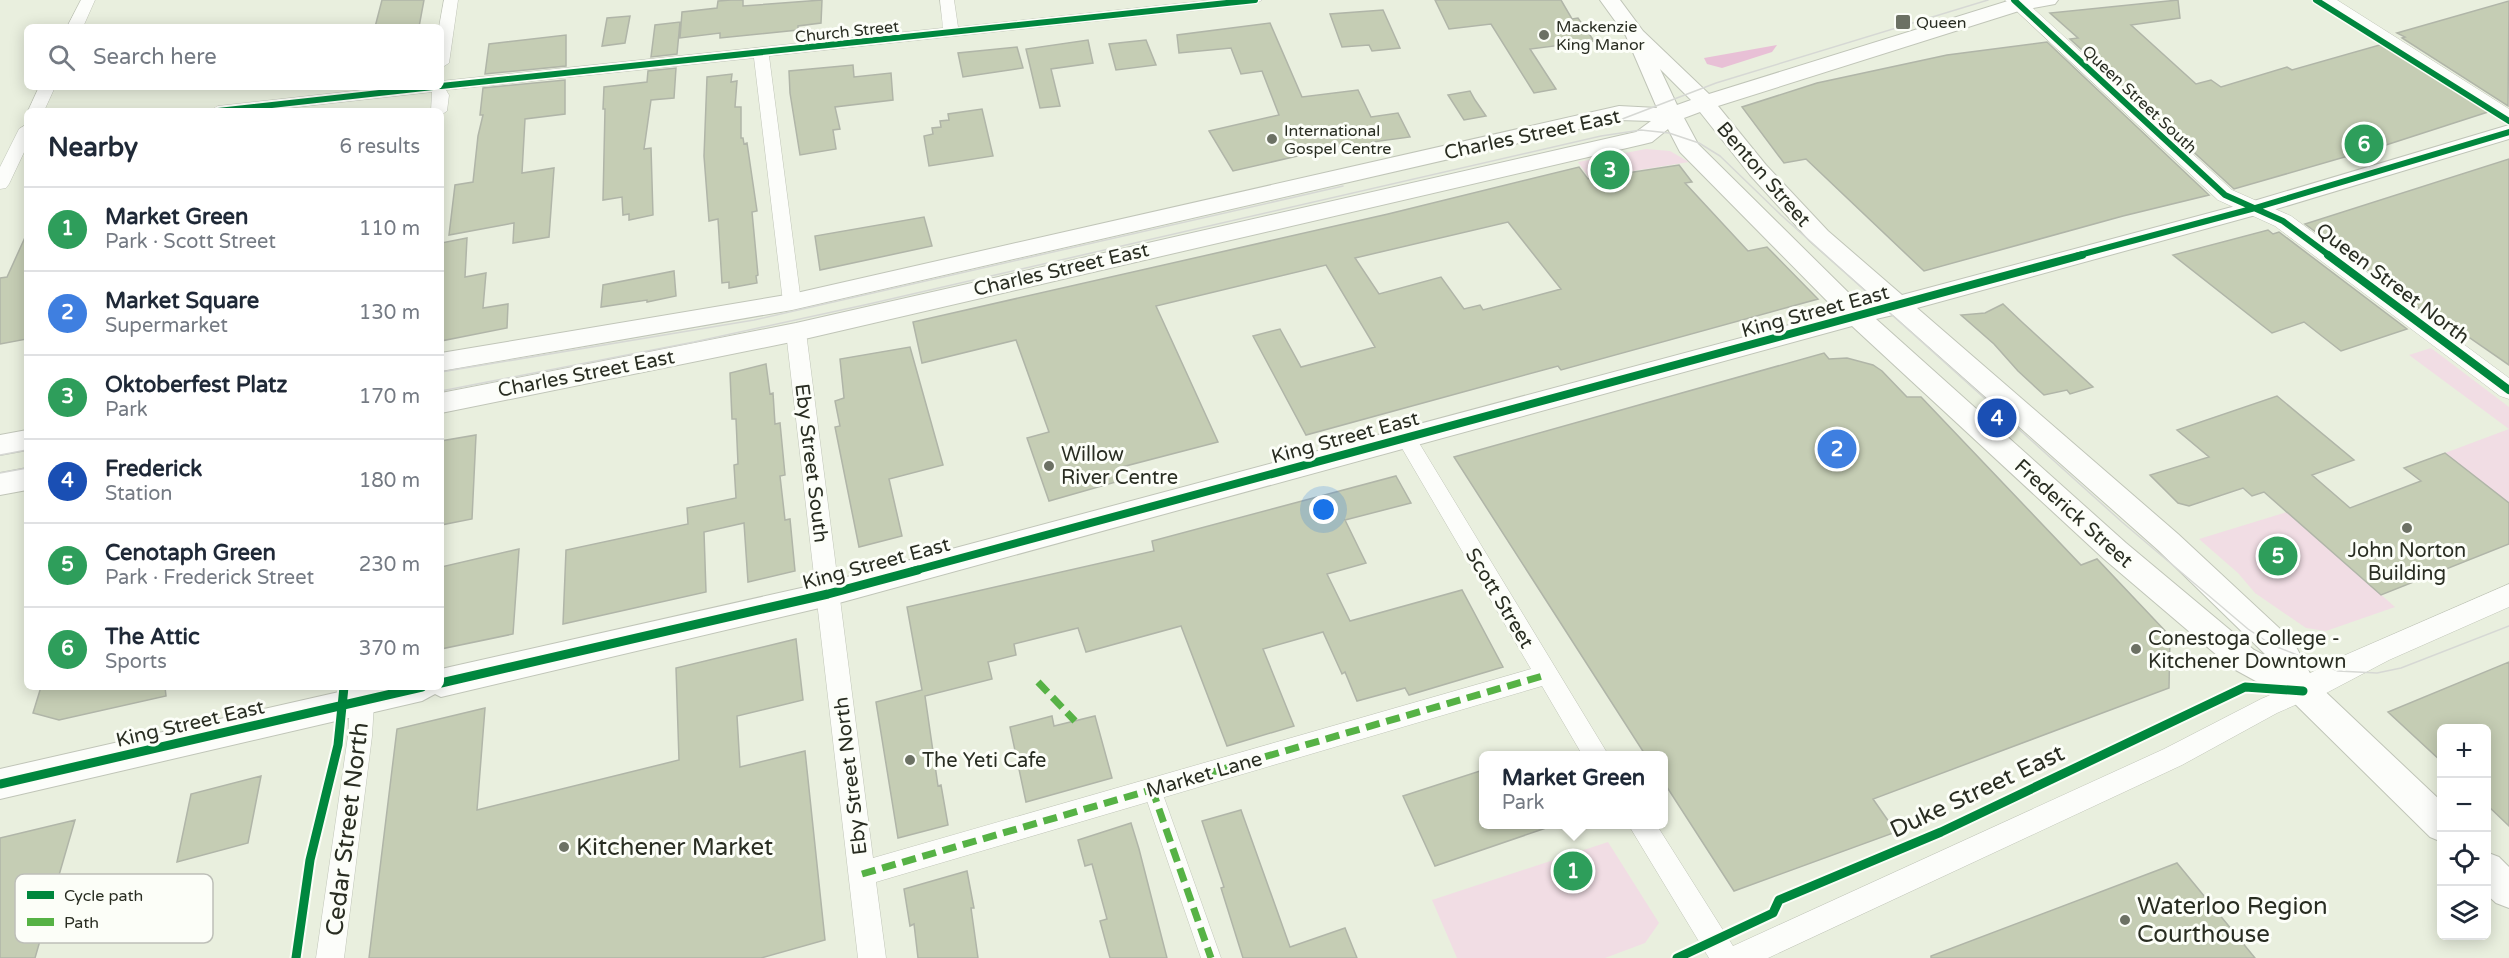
<!DOCTYPE html>
<meta charset="utf-8">
<style>
:root{--surface:#fff;--page:#f6f6f7;--text:#1f2937;--muted:#747a83;--line:#e0e1e3;--accent:#7c3aed}
body{margin:0;font-family:"Varela Round",sans-serif;background:var(--page);color:var(--text)}
.controls{position:absolute;right:18px;bottom:18px;display:grid;overflow:hidden;border-radius:9px;box-shadow:0 3px 15px #0003}
.controls button{width:54px;height:54px;display:grid;place-items:center;padding:0;border:0;border-bottom:2px solid var(--line);background:var(--surface);color:var(--text);font:30px sans-serif}
.you{position:absolute;left:1324px;top:510px;width:21px;height:21px;margin:-15px;border:4px solid #fff;border-radius:50%;background:#1a73e8;box-shadow:0 0 0 9px #1a73e833}
.badge{display:grid;place-items:center;width:39px;height:39px;border-radius:50%;background:var(--accent);color:#fff;font-size:20px;font-weight:700}
.pin{position:absolute;translate:-50% -50%;border:3px solid #fff;box-shadow:0 2px 6px #0006}
.popup{position:absolute;left:1479px;top:751px;width:189px;height:78px;box-sizing:border-box;display:grid;place-content:center;border-radius:9px;background:var(--surface);filter:drop-shadow(0 2px 4px #0005);font-size:20px;white-space:nowrap;color:var(--muted)}
.popup b{font-size:22px;color:var(--text)}
.popup::after{content:'';position:absolute;left:50%;top:100%;margin-left:-12px;border:12px solid transparent;border-top-color:var(--surface)}
.list{margin:0;padding:0;list-style:none}
h2{display:flex;justify-content:space-between;align-items:center;height:78px;margin:0;padding:0 24px;font-size:26px}
h2 small{font-size:20px;font-weight:400;color:var(--muted)}
.list li{display:grid;grid-template-columns:39px 1fr auto;gap:18px;align-items:center;box-sizing:border-box;height:84px;padding:0 24px;border-top:2px solid var(--line)}
.list b{display:block;font-size:22px;white-space:nowrap}
.list p{margin:0;font-size:20px;white-space:nowrap;color:var(--muted)}
.list em{font-size:20px;font-style:normal;color:var(--muted)}
.icon{flex:none;width:33px;height:33px;fill:none;stroke:currentColor;stroke-width:2;stroke-linecap:round;stroke-linejoin:round}
.map{position:relative;flex:none;width:2509px;height:958px;overflow:hidden}
.search{position:absolute;background:var(--surface);box-shadow:0 3px 15px #0003;left:24px;top:24px;width:420px;height:66px;display:flex;align-items:center;gap:15px;box-sizing:border-box;padding:0 21px;border-radius:9px;color:var(--muted);font-size:22px}
.panel{position:absolute;background:var(--surface);box-shadow:0 3px 15px #0003;left:24px;top:108px;width:420px;height:582px;border-radius:9px}
.map>svg:first-child{display:block}
.green{fill:#f1dde4}
.forest{fill:#e8c0d6}
.building{fill:#c5cdb4;stroke:#b0b5a8;stroke-width:1.5;fill-rule:evenodd}
.lines{fill:none;stroke-linecap:round;stroke-linejoin:round}
.pedestrian-casing{stroke:#c0c5b8;stroke-width:1}
.minor-casing{stroke:#c0c5b8;stroke-width:1}
.tertiary-casing{stroke:#c0c5b8;stroke-width:1}
.secondary-casing{stroke:#c0c5b8;stroke-width:2}
.pedestrian{fill:#fcfdfa;fill-rule:evenodd}
.minor{fill:#fcfdfa;fill-rule:evenodd}
.tertiary{fill:#fcfdfa;fill-rule:evenodd}
.secondary{fill:#fcfdfa;fill-rule:evenodd}
.tram{stroke:#d6d8d4;stroke-width:1.5}
.quiet{stroke:#56b245;stroke-width:7;stroke-dasharray:14 7;stroke-linecap:butt}
.cycleway-far2-casing{stroke:#fcfef8;stroke-width:9}
.cycleway-far1-casing{stroke:#fcfef8;stroke-width:11}
.cycleway-casing{stroke:#fcfef8;stroke-width:13}
.cycleway-far2{stroke:#00873e;stroke-width:6}
.cycleway-far1{stroke:#00873e;stroke-width:8}
.cycleway{stroke:#00873e;stroke-width:9}
.poi-dot{fill:#6c7164;stroke:#fcfef8;stroke-width:2}
.labels{text-anchor:middle;stroke-width:6;stroke-linejoin:round;paint-order:stroke}
.far-poi-label{font-size:16px;fill:#292d22;stroke:#fcfef8;text-anchor:start}
.far-street-label{font-size:16px;fill:#292d22;stroke:#fcfef8}
.street-label{font-size:20px;fill:#292d22;stroke:#fcfef8}
.poi-label{font-size:20px;fill:#292d22;stroke:#fcfef8;text-anchor:start}
.near-street-label{font-size:24px;fill:#292d22;stroke:#fcfef8}
.near-poi-label{font-size:24px;fill:#292d22;stroke:#fcfef8;text-anchor:start}
.key{fill:#fcfef8;stroke:#bdbfb8;stroke-width:1.5}
.key-label{font-size:16px;fill:#292d22}
</style>
<div class="map">
<svg width="2509" height="958" viewBox="0 0 2509 958">
<rect width="100%" height="100%" fill="#e9efde"/>
<!-- green -->
<path class="green" d="M1646,149l24,2 19,11 -100,16 -11,-16z
M2431,348l78,59v96l-64,-50 64,-24 -100,-74z
M2287,512l108,95 -69,24 -20,-3 -51,-35 -17,-20 -39,-34z
M1608,842l51,81 -14,20 -40,15h-148l-25,-58z"/>
<!-- forest -->
<path class="forest" d="M1777,45l-5,7 -50,16 -15,-4 -3,-6z"/>
<!-- building -->
<path class="building" d="M382,0h42l-5,27h-44z
M731,0h12v6l79,-6 -1,23 -23,3v4l-78,8v-5l-40,5 2,-26 35,-4 1,-7z
M1435,0h126l11,19 6,-1 16,23 -64,8 26,40 -22,4 -43,-69 -42,5z
M2178,0l2,18 -49,7 65,59 15,-4 10,7 66,-20 5,3 91,-26 105,68 -102,33 -152,44 -164,-150 8,-1 -28,-25z
M2509,1l-1,105 -106,-68 3,-1 -8,-4z
M1383,10l17,38 -28,3 -3,-6 -27,2 -12,-33z
M630,16l-5,27 -23,3 5,-28z
M680,22l-3,32 -26,3 4,-32z
M1270,23l32,74 56,-7 13,27 27,-4 12,24 -38,5 2,3 -23,3 -2,-4 -116,27 -24,-40 70,-16 -17,-44 -21,3 -10,-26 -52,5 -2,-18z
M566,35v31l-81,8 4,-30z
M1088,40l5,23 -42,6 9,37 -20,2 -14,-59z
M1146,40l10,25 -40,5 -7,-26z
M2047,42l162,153 -86,21 -199,55 -118,-112 -22,4 -42,-56 75,-24 130,-28z
M1017,47l6,21 -60,9 -5,-24z
M853,65l1,12 37,-4 2,27 -58,7 5,22 -7,1 3,19 -36,6 -10,-62 -1,-22z
M676,68l-2,30 -23,2 -7,49 7,-1 2,67 -24,5v-6l-6,1 -1,-18 -19,3 2,-91h-2l1,-22 43,-5 1,-11z
M732,74l-1,8 6,-1 -2,26h6v31h2l1,6 3,-1 10,68 -5,1 6,63 -2,1 1,7 -28,5v-6l-7,1 -4,-64 -9,2 -5,-65 3,-79z
M565,80v34l-40,5 -3,54 32,-5 -5,69 -36,6 1,-20 -65,12 6,-50 18,-3 5,-46 5,-21h-3l3,-27z
M1470,91l5,9 11,16 -22,4 -16,-25z
M982,109l11,47 -64,10 -5,-30 9,-2 -1,-6 9,-1 -1,-6 9,-1 -1,-6z
M2509,159v206l-68,-47 -6,2 -130,-96z
M1679,165l13,17 -7,1 63,68 19,-4 51,52 -257,71 -3,-4 -252,69 -53,-99 27,-7 21,38 74,-20 -49,-82 -170,41 62,136 -96,25 -6,15 -67,19 -22,-63 22,-6 -33,-92 -94,23 -9,-41 475,-108 191,-47 9,12zM1508,222l53,67 -78,21 -3,-5 -16,4 -23,-32 -62,17 -24,-36z
M924,217l8,29 -112,24 -5,-34z
M2268,230l5,4 6,-2 128,97 -66,22 -37,-29 -32,11 -99,-78z
M27,233v106l-27,5v-66l7,-1z
M467,238l-2,39 21,-4 -3,35 25,-4 -1,24 -66,13v-98z
M674,271l2,25 -29,6v-2l-46,7 2,-22z
M2003,304l20,19 70,64 -23,7 -3,-4 -23,5 -26,-24 -24,-27 -33,-29 24,-2z
M910,347l33,118 -54,14 13,57 -43,11 -24,-120 5,-1 -5,-25 9,-3 -4,-39z
M1824,353l5,6 18,-1 26,7 9,6 25,26h14l160,168 16,-6 73,77 -1,52 -296,111 23,33 -162,59 -71,-110v-25h-17l-192,-299z
M766,364l4,30 3,-1 2,31 5,-1 5,52 -5,1 5,44 5,-1 5,52 -47,11 -4,-59 -40,9 2,60 -143,32 3,-74 122,-26 -1,-16 49,-10 -2,-33 4,-1 -2,-45h-4l-2,-46z
M2277,396l77,64 -42,15 38,33 71,-27 -17,-13 41,-15 64,50v41l-128,51 -117,-103 -12,4 -9,-8 -54,18 -11,-3 -28,-28 59,-18 -32,-27z
M476,435l-4,84 -31,6v-84z
M1396,476l15,27 -66,17 21,43 -39,11 23,47 112,-31 41,77 -94,28 -4,-7 -48,13 -12,-29 -3,2 -19,-42 -60,17 31,77 -67,20 -46,-120 -95,26 -8,-24 -64,16 2,11 -28,7 4,17 -67,17 13,90 3,-1 7,40 -50,13 -22,-136 46,-12 -15,-83 247,-56 -2,-10z
M519,549l-6,85 -72,15v-82z
M796,639l7,61 -66,16 3,51 65,-16 20,189 -64,18h-392l28,-229 88,-21 -8,102 202,-50 -3,-92z
M2509,662v164l-22,-21v-76h-45v33l-54,-50z
M41,687h124l1,9 -107,24 -26,-7z
M1052,716l2,10 41,-10 17,62 -86,24 -16,-75z
M1483,770v55h62l1,3 -111,38 -32,-70z
M261,776l-13,67 -71,19 14,-68z
M1241,810l49,137 55,-19 12,30h-114l-22,-70 3,-1 -22,-66z
M75,820l-40,138h-35v-120z
M1131,823l8,26 28,109h-57l-10,-37 7,-2 -15,-55 -7,2 -7,-26z
M2177,863l78,95h-324v-2z
M967,871l7,37h-3l7,50h-60l-4,-34 -4,2 -6,-37z"/>
<g class="lines">
<defs>
<path id="pedestrian" d="M1152,781l6,2 3,6 60,169h-20l-58,-169 3,-6z"/>
<path id="minor" d="M81,0h14l-12,27h-16z
M444,0h14l-9,63 -8,5 -2,-41z
M940,0h14l4,27 255,-27h49l-7,4 -486,52 32,246 -2,4 -7,2 -7,-2 -2,-4 -29,-244 -308,32 3,5 -2,16 -6,4v-4h-10l1,-19 -171,19h-51l8,-5 172,-19h51v-6l502,-53z
M2320,0h17l172,109v12l-6,-2z
M39,87h16l-11,24h-16z
M27,124v22l-18,38 -3,4 -6,1v-22l19,-38z
M796,325l7,2 3,5 67,526 658,-189 -135,-231 3,-5 7,-3 7,3 196,323h-26l-41,-70 -666,196 10,76h-28l-72,-626 3,-5z
M2303,681l8,3 4,7 -4,7 -34,15 -95,52 -414,193h-59l-81,-134h28l77,122 431,-197 97,-50z
M351,687h24l-3,49 -28,222h-28l32,-222z"/>
<path id="tertiary" d="M2005,0h19l208,190 59,26 218,162v21l-9,-3 -225,-170 -57,-26z
M2509,584v23l-120,53 -76,40 -10,3 -10,-3 -4,-9 4,-9 50,-26z"/>
<path id="secondary" d="M1600,0h20l23,31 66,63 302,-94h47l-3,4 -33,6 -304,96 48,59 62,66 74,64 345,-92 262,-78v14l-246,74 -346,95 261,226 115,107 21,40 128,121v40l-12,-5 -138,-136 -60,-33 -128,-109 -252,-233 -1024,280 -387,91 -6,-3 -13,7 -422,98v-30l361,-82h80v-18l387,-87 1010,-270 -158,-160 -12,-23 -16,13 -8,2 -848,197 -355,72v-20l355,-70 840,-191 15,-11 -32,-1 -827,190 -351,61v-18l351,-59 827,-188 38,2 -31,-72zM1660,69l31,31 -14,5zM1700,112l50,63 60,66 68,60 -16,5 -164,-162 -14,-26zM1893,315l265,235 110,107 -14,-7 -128,-107 -250,-224z
M27,430v20l-27,5v-20z
M27,468v22l-27,5v-22z
M2486,852l13,5 10,10v41l-13,-5 -10,-9z"/>
</defs>
<!-- pedestrian casing -->
<use href="#pedestrian" class="pedestrian-casing"/>
<!-- minor casing -->
<use href="#minor" class="minor-casing"/>
<!-- tertiary casing -->
<use href="#tertiary" class="tertiary-casing"/>
<!-- secondary casing -->
<use href="#secondary" class="secondary-casing"/>
<!-- pedestrian -->
<use href="#pedestrian" class="pedestrian"/>
<!-- minor -->
<use href="#minor" class="minor"/>
<!-- tertiary -->
<use href="#tertiary" class="tertiary"/>
<!-- secondary -->
<use href="#secondary" class="secondary"/>
<!-- tram -->
<path class="tram" d="M1582,131l35,-10 99,-38 272,-83
M441,372l313,-52 589,-134
M441,391l253,-49 175,-38 732,-168 40,-6 28,3 30,10 21,13 61,59 341,307 126,107 24,16 66,26 39,2 24,-5 108,-42
M0,455l27,-5
M0,473l27,-5"/>
<!-- quiet -->
<path class="quiet" d="M1038,682l37,39
M1152,789l59,169
M862,874l684,-199"/>
<defs>
<path id="cycleway-far2" d="M2014,0l211,195 58,26 47,35
M2316,0l193,121
M441,86l814,-86
M218,111l215,-24
M2076,256l179,-48 254,-76"/>
<path id="cycleway-far1" d="M2328,255l181,135
M913,571l1169,-316"/>
<path id="cycleway" d="M441,683l387,-89 90,-24
M0,784l422,-97
M296,958l14,-98 28,-115 6,-58
M1677,958l96,-45 6,-13 162,-68 304,-145 58,4"/>
</defs>
<!-- cycleway-far2 casing -->
<use href="#cycleway-far2" class="cycleway-far2-casing"/>
<!-- cycleway-far1 casing -->
<use href="#cycleway-far1" class="cycleway-far1-casing"/>
<!-- cycleway casing -->
<use href="#cycleway" class="cycleway-casing"/>
<!-- cycleway-far2 -->
<use href="#cycleway-far2" class="cycleway-far2"/>
<!-- cycleway-far1 -->
<use href="#cycleway-far1" class="cycleway-far1"/>
<!-- cycleway -->
<use href="#cycleway" class="cycleway"/>
</g>
<!-- markers -->
<g class="poi-dot">
<rect x="1895" y="14" width="16" height="16" rx="3"/>
<circle cx="1544" cy="35" r="6"/>
<circle cx="1272" cy="139" r="6"/>
<circle cx="1049" cy="466" r="6"/>
<circle cx="2407" cy="528" r="6"/>
<circle cx="2136" cy="649" r="6"/>
<circle cx="910" cy="760" r="6"/>
<circle cx="564" cy="847" r="6"/>
<circle cx="2125" cy="920" r="6"/>
</g>
<g class="labels">
<!-- far-poi labels -->
<g class="far-poi-label">
<text x="1916" y="28">Queen</text>
<text x="1556" y="32">Mackenzie<tspan x="1556" dy="18">King Manor</tspan></text>
<text x="1284" y="136">International<tspan x="1284" dy="18">Gospel Centre</tspan></text>
</g>
<!-- far-street labels -->
<g class="far-street-label">
<text transform="translate(847 31) rotate(-6)" y="6">Church Street</text>
<text transform="translate(2140 99) rotate(43)" y="6">Queen Street South</text>
</g>
<!-- street labels -->
<g class="street-label">
<text transform="translate(1532 134) rotate(-12)" y="7">Charles Street East</text>
<text transform="translate(1764 174) rotate(49)" y="7">Benton Street</text>
<text transform="translate(1061 269) rotate(-13)" y="7">Charles Street East</text>
<text transform="translate(2393 283) rotate(37)" y="7">Queen Street North</text>
<text transform="translate(1815 311) rotate(-15)" y="7">King Street East</text>
<text transform="translate(586 373) rotate(-11)" y="7">Charles Street East</text>
<text transform="translate(1345 437) rotate(-15)" y="7">King Street East</text>
<text transform="translate(812 463) rotate(83)" y="7">Eby Street South</text>
<text transform="translate(2074 513) rotate(42)" y="7">Frederick Street</text>
<text transform="translate(876 563) rotate(-15)" y="7">King Street East</text>
<text transform="translate(1500 598) rotate(59)" y="7">Scott Street</text>
<text transform="translate(190 723) rotate(-13)" y="7">King Street East</text>
<text transform="translate(1204 774) rotate(-16)" y="7">Market Lane</text>
<text transform="translate(850 776) rotate(-97)" y="7">Eby Street North</text>
</g>
<!-- poi labels -->
<g class="poi-label">
<text x="1061" y="461">Willow<tspan x="1061" dy="23">River Centre</tspan></text>
<text x="2407" y="557" text-anchor="middle">John Norton<tspan x="2407" dy="23">Building</tspan></text>
<text x="2148" y="645">Conestoga College -<tspan x="2148" dy="23">Kitchener Downtown</tspan></text>
<text x="922" y="767">The Yeti Cafe</text>
</g>
<!-- near-street labels -->
<g class="near-street-label">
<text transform="translate(1977 791) rotate(-25)" y="8">Duke Street East</text>
<text transform="translate(347 829) rotate(-83)" y="8">Cedar Street North</text>
</g>
<!-- near-poi labels -->
<g class="near-poi-label">
<text x="576" y="855">Kitchener Market</text>
<text x="2137" y="914">Waterloo Region<tspan x="2137" dy="28">Courthouse</tspan></text>
</g>
</g>
<!-- legend -->
<rect x="15" y="874" width="198" height="69" rx="9" class="key"/>
<rect x="27" y="891" width="27" height="8" fill="#00873e"/>
<rect x="27" y="918" width="27" height="8" fill="#56b245"/>
<g class="key-label">
<text x="64" y="901">Cycle path</text>
<text x="64" y="928">Path</text>
</g>
</svg>
<div class="controls">
<button>+</button>
<button>−</button>
<button><svg class="icon" aria-label="locate" viewBox="0 0 24 24"><circle cx="12" cy="12" r="6"/><path d="M12 2v4M12 18v4M2 12h4M18 12h4"/></svg></button>
<button><svg class="icon" aria-label="layers" viewBox="0 0 24 24"><path d="M12 4l9 5-9 5-9-5zM3 14l9 5 9-5"/></svg></button>
</div>
<div class="you"></div>
<div class="pin badge" style="left:1573px;top:871px;background:#2e9e5b">1</div>
<div class="popup"><b>Market Green</b>Park</div>
<div class="pin badge" style="left:1837px;top:449px;background:#3f7fe0">2</div>
<div class="pin badge" style="left:1610px;top:170px;background:#2e9e5b">3</div>
<div class="pin badge" style="left:1997px;top:418px;background:#1a4fb4">4</div>
<div class="pin badge" style="left:2278px;top:556px;background:#2e9e5b">5</div>
<div class="pin badge" style="left:2364px;top:144px;background:#2e9e5b">6</div>
<div class="search"><svg class="icon" aria-label="search" viewBox="0 0 24 24"><circle cx="10" cy="10" r="6"/><path d="M15 15l6 6"/></svg>Search here</div>
<section class="panel">
<h2>Nearby<small>6 results</small></h2>
<ul class="list">
<li><span class="badge" style="background:#2e9e5b">1</span><div><b>Market Green</b><p>Park · Scott Street</p></div><em>110 m</em></li>
<li><span class="badge" style="background:#3f7fe0">2</span><div><b>Market Square</b><p>Supermarket</p></div><em>130 m</em></li>
<li><span class="badge" style="background:#2e9e5b">3</span><div><b>Oktoberfest Platz</b><p>Park</p></div><em>170 m</em></li>
<li><span class="badge" style="background:#1a4fb4">4</span><div><b>Frederick</b><p>Station</p></div><em>180 m</em></li>
<li><span class="badge" style="background:#2e9e5b">5</span><div><b>Cenotaph Green</b><p>Park · Frederick Street</p></div><em>230 m</em></li>
<li><span class="badge" style="background:#2e9e5b">6</span><div><b>The Attic</b><p>Sports</p></div><em>370 m</em></li>
</ul>
</section>
</div>
